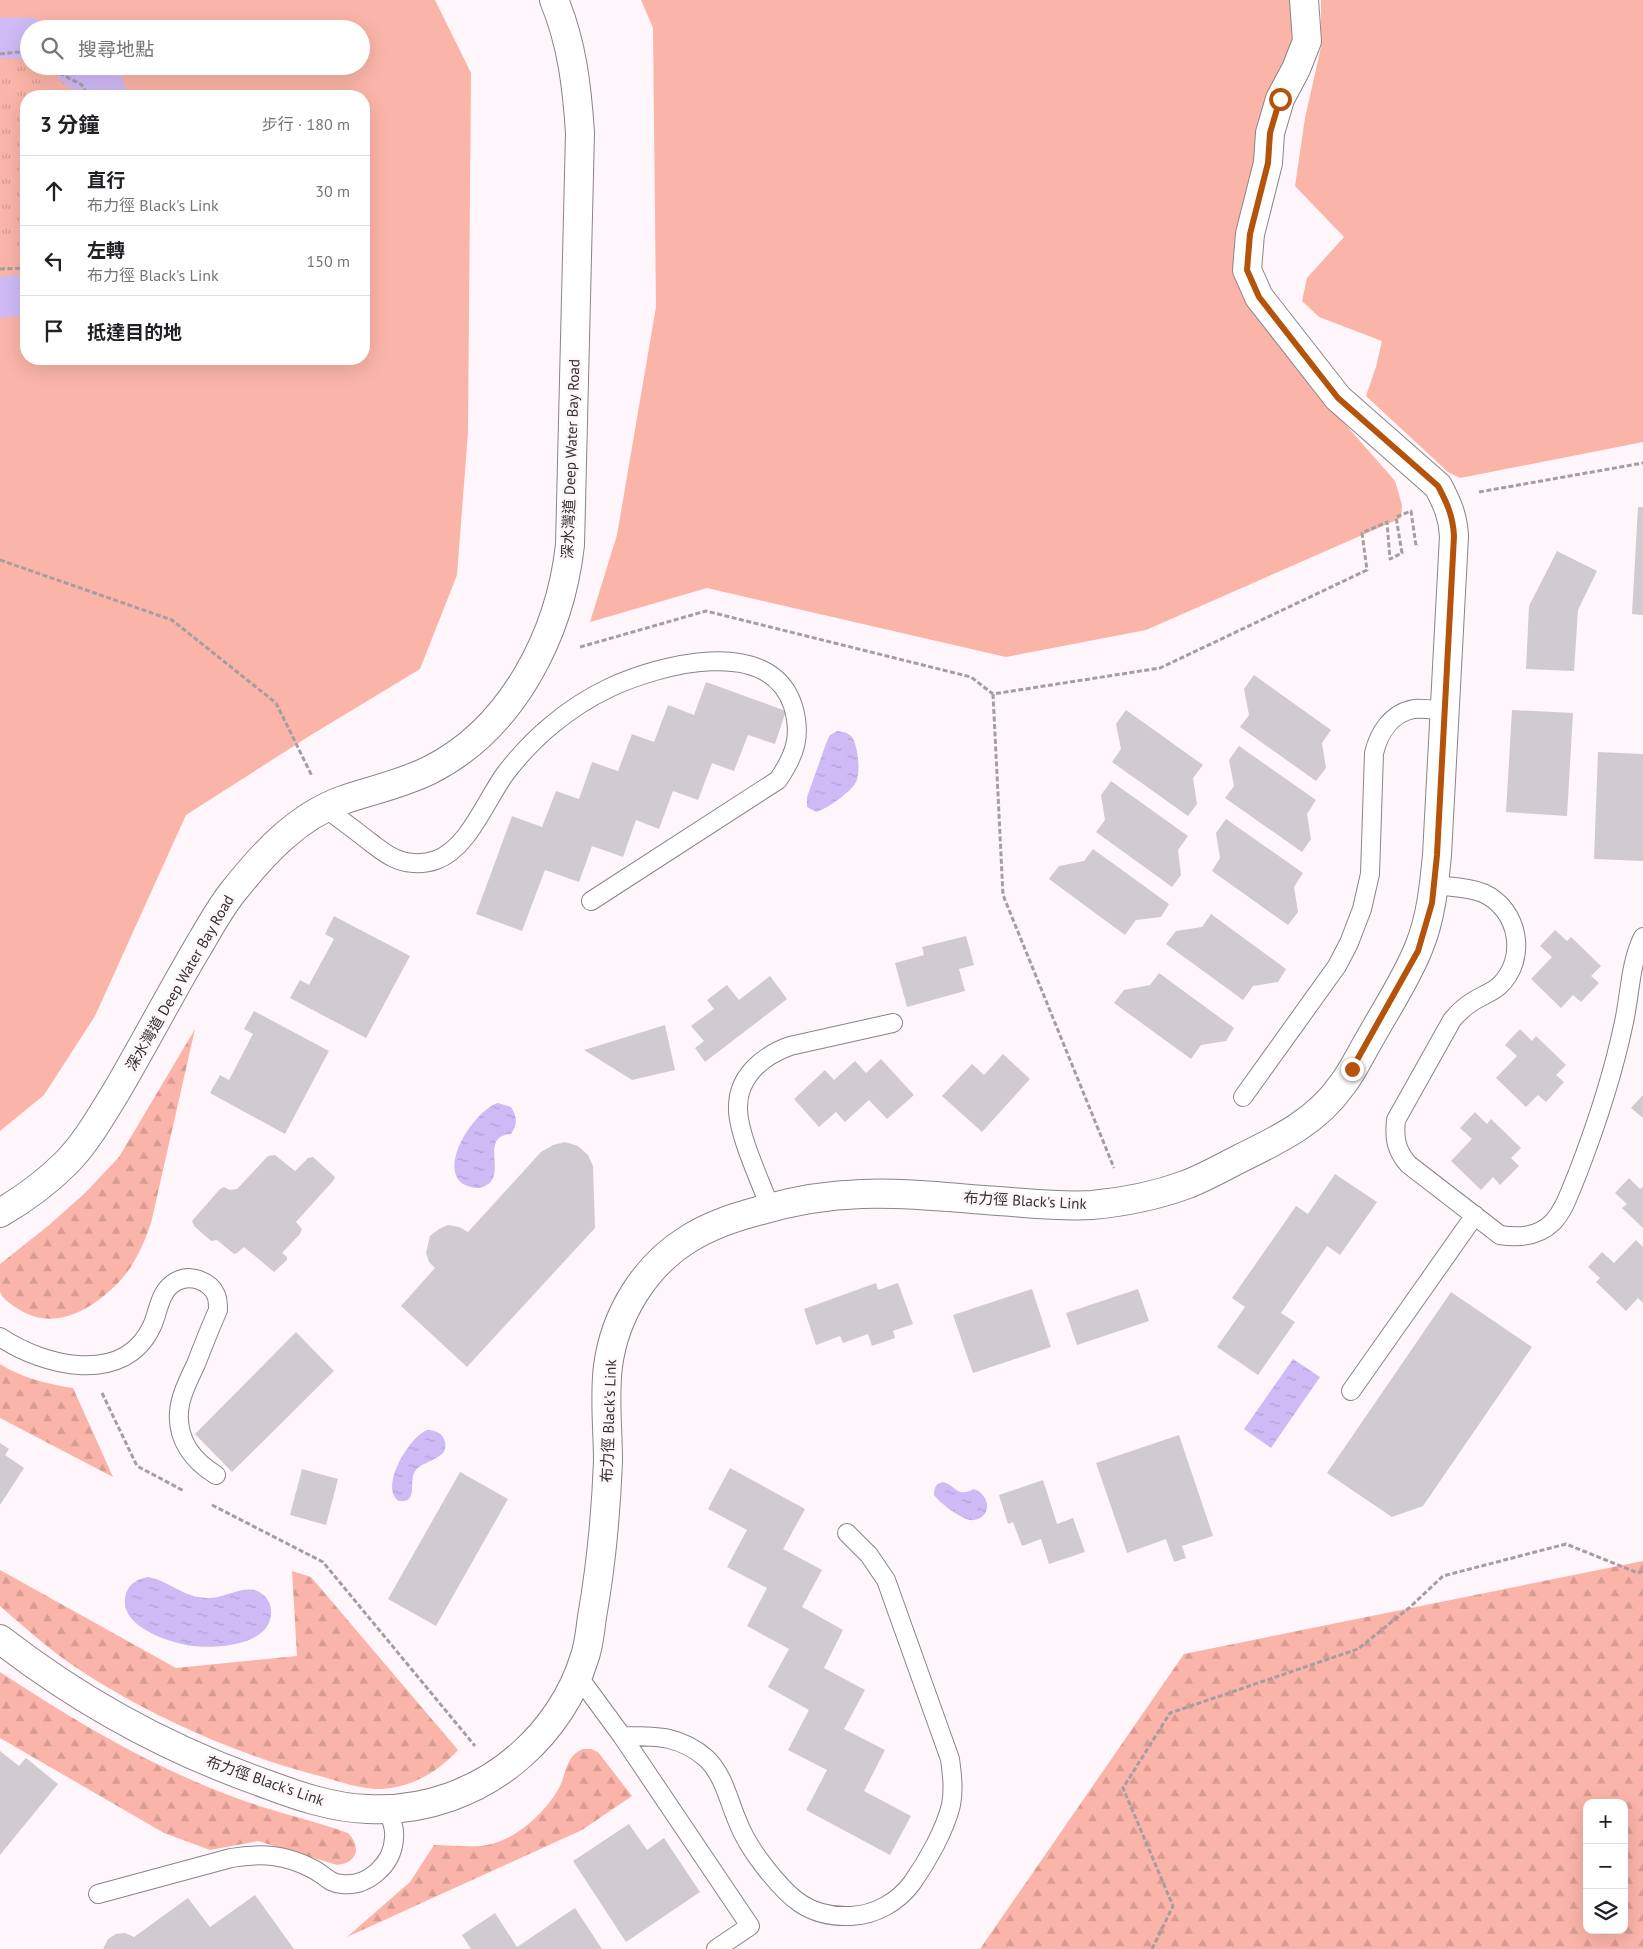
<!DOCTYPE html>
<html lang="zh-TW">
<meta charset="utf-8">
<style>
:root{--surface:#fff;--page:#f6f6f6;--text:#202124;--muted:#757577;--line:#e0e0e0}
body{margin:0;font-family:"PT Sans","Noto Sans TC",sans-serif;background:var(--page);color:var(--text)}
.controls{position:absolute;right:15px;bottom:15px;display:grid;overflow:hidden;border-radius:10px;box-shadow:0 5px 20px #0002}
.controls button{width:45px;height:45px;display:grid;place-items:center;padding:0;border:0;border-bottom:1px solid var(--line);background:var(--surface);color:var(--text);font:25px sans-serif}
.stop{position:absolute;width:15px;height:15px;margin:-11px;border:4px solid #b45309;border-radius:50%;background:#fff}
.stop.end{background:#b45309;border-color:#fff;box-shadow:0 1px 5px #0008}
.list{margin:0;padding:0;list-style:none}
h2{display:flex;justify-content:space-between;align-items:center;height:65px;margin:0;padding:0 20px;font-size:21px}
h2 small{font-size:16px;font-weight:400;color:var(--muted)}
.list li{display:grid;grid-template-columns:32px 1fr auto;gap:15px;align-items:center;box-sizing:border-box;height:70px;padding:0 20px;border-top:1px solid var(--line)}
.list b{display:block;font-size:19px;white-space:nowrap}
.list p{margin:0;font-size:16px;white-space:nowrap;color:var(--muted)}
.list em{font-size:16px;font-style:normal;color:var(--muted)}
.icon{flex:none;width:28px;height:28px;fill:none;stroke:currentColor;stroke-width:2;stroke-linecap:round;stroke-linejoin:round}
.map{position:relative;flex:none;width:1643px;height:1949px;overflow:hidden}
.search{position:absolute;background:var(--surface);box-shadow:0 5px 20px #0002;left:20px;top:20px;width:350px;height:55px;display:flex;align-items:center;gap:12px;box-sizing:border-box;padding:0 18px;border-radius:28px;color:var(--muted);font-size:19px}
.panel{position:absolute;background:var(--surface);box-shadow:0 5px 20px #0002;left:20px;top:90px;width:350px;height:275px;border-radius:20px}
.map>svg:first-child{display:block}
.green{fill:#fbb4a8;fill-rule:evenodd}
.forest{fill:url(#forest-firs);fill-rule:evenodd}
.park{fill:url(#park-tufts)}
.water{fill:url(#water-ripples)}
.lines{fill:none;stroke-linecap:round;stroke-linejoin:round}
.canal{stroke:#cfbaf6;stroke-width:41}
.building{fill:#d0cbd1}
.lane-casing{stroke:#8b8487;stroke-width:20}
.street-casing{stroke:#8b8487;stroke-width:30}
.secondary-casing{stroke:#8b8487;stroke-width:30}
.path{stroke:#a49ea1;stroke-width:3;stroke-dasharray:5 2.5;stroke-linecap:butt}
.lane{stroke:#fff;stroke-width:18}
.street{stroke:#fff;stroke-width:28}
.secondary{stroke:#fff;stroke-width:28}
.route{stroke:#b45309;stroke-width:6}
.labels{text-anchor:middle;stroke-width:5;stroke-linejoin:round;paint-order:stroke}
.street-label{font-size:15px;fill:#333031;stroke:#fef6fa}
</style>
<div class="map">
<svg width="1643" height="1949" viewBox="0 0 1643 1949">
<defs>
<pattern id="forest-firs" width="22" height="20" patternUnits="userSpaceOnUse" patternTransform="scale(1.25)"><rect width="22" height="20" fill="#fbb4a9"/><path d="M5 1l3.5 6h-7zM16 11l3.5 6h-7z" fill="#d89b92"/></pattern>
<pattern id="park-tufts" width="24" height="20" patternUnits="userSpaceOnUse" patternTransform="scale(1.25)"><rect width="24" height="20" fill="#fbb4a8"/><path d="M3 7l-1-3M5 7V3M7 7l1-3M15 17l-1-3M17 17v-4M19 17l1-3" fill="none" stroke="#d89b91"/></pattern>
<pattern id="water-ripples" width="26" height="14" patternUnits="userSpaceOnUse" patternTransform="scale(1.25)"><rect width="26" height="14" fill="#cfbaf6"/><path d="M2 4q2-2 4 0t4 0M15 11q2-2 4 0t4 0" fill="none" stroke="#b2a0d3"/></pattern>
</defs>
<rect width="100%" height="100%" fill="#fef6fa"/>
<!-- green -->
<path class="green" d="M0,0h435l36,73 -3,359 -11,143 -37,94 -109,66 -125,80 -91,201 -51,79 -44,36zM29,29h332v37h-332zM26,96h338v263h-338z
M641,0h658l2,42 -66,230 96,136 64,73 7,24 -1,13 -255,112 -140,27 -299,-69 -117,34 27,-87 39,-228 -3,-279z
M1321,0h322v442l-183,36 -12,-6 -82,-76 10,-29 6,-26 -63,-24 -17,-16 5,-23 37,-41 -49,-51 10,-68 16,-71z"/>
<!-- forest -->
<path class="forest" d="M195,1029l-44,194c-8,23 -18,46 -36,63 -28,27 -64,46 -100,21 -5,-4 -14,-9 -15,-16 0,-8 0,-19 0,-27l48,-38 37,-33 34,-36z
M0,1364c22,14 47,20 73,24l40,89 -113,-59z
M1643,1561v388h-663l204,-295zM1587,1803h37v127h-37z
M0,1570l176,98 121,-12 -5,-85 19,6 147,173c-21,23 -48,38 -79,39 -22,0 -46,-10 -67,-15 -80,-21 -177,-65 -244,-112 -24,-17 -46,-37 -68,-56z
M0,1672c76,50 153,96 239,127 36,13 73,21 109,34 14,15 9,30 -11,32l-79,-24 -48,9 -46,-17 -164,-95z
M583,1749h8l7,3 34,44 -50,34 -235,107 63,-55 24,-37c15,0 31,2 46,1 32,-2 66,-33 80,-60 7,-15 6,-30 23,-37z"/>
<!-- park -->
<path class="park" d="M0,45l29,13v8h17l36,19 6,11h-62v153l-26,3z"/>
<!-- water -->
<path class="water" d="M837,731c6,1 10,1 14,5 7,7 10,37 5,46 -5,10 -29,27 -40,30l-9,-5v-10l20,-56 3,-6z
M498,1103l13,4c6,10 7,17 0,27 -36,3 3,48 -33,54 -5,0 -11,-2 -15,-4 -26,-18 13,-75 35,-81z
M1293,1359l27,18 -49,71 -27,-19z
M427,1430c7,0 14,2 17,9 8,20 -20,21 -28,31 -9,11 4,33 -17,31 -21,-13 11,-65 28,-71z
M943,1482c14,4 13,16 31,7 18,7 17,29 0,31 -10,2 -34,-17 -40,-25 0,-8 2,-11 9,-13z
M148,1577c23,4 34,21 61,21 15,0 35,-13 48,-7 8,3 14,11 14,20 2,34 -54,38 -78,35 -23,-3 -77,-20 -67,-52 3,-11 12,-15 22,-17z"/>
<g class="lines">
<!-- canal -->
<path class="canal" d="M0,38h29
M75,66l26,16 6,14
M0,297l26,-2"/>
</g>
<!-- building -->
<path class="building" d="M1638,507h5v108l-11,-1z
M1557,551l40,20 -19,39 -4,61 -48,-2 3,-63z
M1254,675l77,55 -9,13 4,25 -10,13 -76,-54 9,-12 -5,-26z
M706,682l80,29 -11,33 -27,-9 -14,36 -22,-8 -14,37 -25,-9 -14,38 -23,-9 -13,37 -31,-11 -13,36 -34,-12 -23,61 -46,-17 36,-98 30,11 14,-36 23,8 13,-37 26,9 14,-37 22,8 14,-37 26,10z
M1126,710l77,55 -10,13 4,26 -9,12 -76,-54 9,-13 -5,-25z
M1512,710l61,3 -6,103 -61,-4z
M1239,746l77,54 -9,14 4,25 -9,13 -77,-54 9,-12 -5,-26z
M1598,752l45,2v107l-49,-2z
M1111,781l77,55 -10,14 3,25 -9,12 -76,-55 9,-12 -4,-25z
M1226,819l77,54 -9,14 4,25 -10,13 -76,-54 8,-13 -4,-25z
M1093,849l76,55 -8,13 -25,3 -11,15 -76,-56 10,-13 25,-5z
M1211,914l75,55 -8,13 -25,4 -10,14 -77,-56 10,-13 26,-4z
M334,916l76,40 -44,82 -76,-40 10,-18 9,5 25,-46 -9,-5z
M1555,930l12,11 4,-4 30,29 -10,10 8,7 -18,19 -8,-7 -12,13 -30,-29 21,-22 -12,-11z
M966,936l8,29 -15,4 6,22 -58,16 -12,-44 29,-8 -2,-8z
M1159,973l75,55 -8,13 -25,4 -10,14 -77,-56 10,-13 26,-5z
M770,976l17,23 -82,63 -10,-14 9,-7 -13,-15 23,-17 -7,-9 20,-15 12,15z
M254,1011l75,40 -44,83 -75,-41 10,-18 9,5 24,-46 -9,-5z
M665,1025l10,45 -43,10 -48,-30z
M1520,1029l12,12 4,-5 30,29 -10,10 8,7 -18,20 -8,-7 -12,12 -30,-29 21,-22 -12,-11z
M1003,1054l27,25 -48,53 -40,-36 30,-32 12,11z
M881,1059l33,36 -27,24 -18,-19 -24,22 -9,-10 -17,15 -25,-28 31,-29 9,10 21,-19 11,12z
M1643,1095v23l-12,-10z
M1475,1112l12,12 4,-5 30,29 -10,10 8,8 -19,19 -7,-8 -12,13 -30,-29 21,-22 -12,-11z
M565,1142l13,4 10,9 5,11 2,62 -128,139 -66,-61 34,-38 -6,-6 -3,-9 4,-17 9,-7 9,-4 11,2 9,5 73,-80 12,-7z
M275,1155l20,16 13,-13 5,-1 22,20 -2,4 -37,41 6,7 -2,5 -18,19 5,4v3l-13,12 -30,-25 -7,6 -3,1 -17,-14 -6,1 -17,-15 -2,-5 28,-32 4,-2 6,3 7,-1 31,-33z
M1335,1174l42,28 -37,53 -13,-9 -46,67 14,9 -37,53 -41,-28 28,-40 -13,-9 64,-92 12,8z
M1629,1178l11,11 3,-2v41l-21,-20 5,-4 -12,-11z
M1636,1240l7,7v56l-5,-5 -12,13 -30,-29 4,-4 -12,-11 14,-15 12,11z
M876,1283l2,7 20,-7 15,41 -20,7 2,7 -23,8 -4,-12 -25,9 -3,-7 -24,9 -12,-36z
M1032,1289l19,58 -78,26 -20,-58z
M1138,1289l11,32 -72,24 -11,-32z
M1451,1292l81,55 -109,159 -31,11 -65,-44z
M296,1332l38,39 -102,101 -37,-38z
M1179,1435l34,101 -31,10 4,12 -12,4 -8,-23 -39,14 -31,-90z
M0,1443l9,6 -4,6 19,13 -24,37z
M730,1468l75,41 -22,40 39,21 -20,37 41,23 -19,38 41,22 -21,39 41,21 -21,41 47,25 -21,39 -84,-45 21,-40 -39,-20 21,-40 -41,-23 21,-38 -42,-23 20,-38 -40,-21 20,-37 -39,-21z
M302,1469l36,10 -12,46 -36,-10z
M460,1472l48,27 -72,127 -48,-27z
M1043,1480l14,44 16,-6 12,34 -36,12 -8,-25 -19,7 -9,-24 -5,2 -9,-29z
M0,1751l19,15 7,-8 32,26 -58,71z
M629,1824l18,26 17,-12 36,54 -74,50 -53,-81z
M255,1895l39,54h-191l5,-10 8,-5 9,-1 9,4 54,-39 22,29z
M575,1908l27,41h-131l-9,-14 33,-22 22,34z"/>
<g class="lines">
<defs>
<path id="lane" d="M325,808c15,11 30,22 45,34 7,5 14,11 22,15 13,7 30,8 44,3 32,-11 50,-60 69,-86 27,-36 64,-67 104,-86 49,-23 161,-54 184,18 9,30 2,49 -15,74l-187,121
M1434,885c16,2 34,2 49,8 36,16 45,66 16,93 -8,7 -18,10 -27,16 -8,5 -14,11 -20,18l-56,100c-2,18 0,30 12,44l92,71c19,3 38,2 53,-13 12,-13 17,-31 24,-47 19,-49 36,-100 47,-153 6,-27 6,-59 19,-85
M1243,1097l94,-131 12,-23 13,-34 8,-35 4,-121c5,-20 17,-40 40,-44 9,-1 21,1 31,2
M770,1207c-9,-24 -32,-73 -32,-98 -1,-32 24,-53 52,-63l103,-23
M0,1337c43,29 124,50 152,-11 7,-15 7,-36 25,-45 14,-7 33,0 39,14 2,4 2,11 2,15 -8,18 -15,36 -22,54 -7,15 -16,32 -17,48 -2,28 14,49 37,63
M1351,1391l124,-176
M578,1676l44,60 128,190 -34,23
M622,1736c33,0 58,-1 85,23 17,17 21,40 30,61 6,16 16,32 27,46 24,31 44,52 87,50 24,-1 47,-14 61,-33 15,-21 33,-53 39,-78 3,-16 1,-31 -1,-46l-64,-179 -17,-25 -22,-22
M98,1894l133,-36c31,-5 53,-4 82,11 12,6 15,14 29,15 26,3 51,-20 52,-46 1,-11 -3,-19 -7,-29"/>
<path id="street" d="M0,1639c81,63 169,111 266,145 32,12 67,24 102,25 56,3 112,-17 154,-55 28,-25 51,-59 62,-95 5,-13 6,-28 8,-42 9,-51 14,-104 16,-156 0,-31 -4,-64 0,-95 7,-52 37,-101 82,-128 21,-13 45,-21 68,-27 34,-10 69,-16 104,-17 45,-2 91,4 136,7 31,2 63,6 94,4 32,-3 63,-9 93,-20 19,-7 38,-18 56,-27 39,-19 76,-37 101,-73 11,-14 18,-30 27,-45 16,-29 38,-62 50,-93 12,-29 15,-61 18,-92l17,-319c-1,-20 -7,-33 -16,-50l-100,-88 -79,-101 -12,-27 3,-36 18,-71 2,-30 10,-34 16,-30 11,-28 -3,-41"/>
<path id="secondary" d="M0,1213c24,-14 46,-30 66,-50 20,-20 35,-47 50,-71 27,-46 52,-94 79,-140 12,-20 23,-41 37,-59 30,-38 64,-76 111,-93 29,-10 59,-16 87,-30 83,-42 130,-136 140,-225l10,-412c-3,-46 -8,-90 -26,-133"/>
</defs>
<!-- lane casing -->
<use href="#lane" class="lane-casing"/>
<!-- street casing -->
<use href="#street" class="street-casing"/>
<!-- secondary casing -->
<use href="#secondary" class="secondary-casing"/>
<!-- path -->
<path class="path" d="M0,54l18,-2 11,6
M46,66l36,19 6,11
M0,269l26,-1
M1479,492l164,-29
M0,560l172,60 104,83 36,73
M580,647l126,-36 265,66 22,17 167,-26 207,-98 -5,-37 25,-11 3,37 12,-6 -6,-36 15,-6 5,35 2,-1
M993,694l10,201 111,273
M102,1393l35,73 47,25
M212,1505l111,57 152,184
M1152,1949l21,-43 -50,-118 47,-75 188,-64 51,-41 34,-32 123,-32 72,29 5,-2"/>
<!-- lane -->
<use href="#lane" class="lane"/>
<!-- street -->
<use href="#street" class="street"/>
<!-- secondary -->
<use href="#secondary" class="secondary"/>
</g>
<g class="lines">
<!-- route -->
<path class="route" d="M1280,99l-10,34 -2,30 -18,71 -3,36 12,27 79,101 100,88c9,17 15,30 16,50l-17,319 -5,48 -14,48 -66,118"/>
</g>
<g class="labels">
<!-- street labels -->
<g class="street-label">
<text transform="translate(571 459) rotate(-88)" y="5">深水灣道 Deep Water Bay Road</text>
<text transform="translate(180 983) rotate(-60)" y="5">深水灣道 Deep Water Bay Road</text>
<text transform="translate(1025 1201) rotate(3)" y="5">布力徑 Black's Link</text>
<text transform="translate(609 1421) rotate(-88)" y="5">布力徑 Black's Link</text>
<text transform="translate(265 1781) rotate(19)" y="5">布力徑 Black's Link</text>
</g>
</g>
</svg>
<div class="controls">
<button>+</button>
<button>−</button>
<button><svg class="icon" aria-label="layers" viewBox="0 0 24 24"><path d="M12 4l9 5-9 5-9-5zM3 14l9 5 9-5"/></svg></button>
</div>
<div class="stop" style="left:1280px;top:99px"></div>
<div class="stop end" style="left:1352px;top:1069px"></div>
<div class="search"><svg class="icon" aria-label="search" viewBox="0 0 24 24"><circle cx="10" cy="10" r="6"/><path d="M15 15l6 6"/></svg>搜尋地點</div>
<section class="panel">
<h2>3 分鐘<small>步行 · 180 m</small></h2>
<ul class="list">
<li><svg class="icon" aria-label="ahead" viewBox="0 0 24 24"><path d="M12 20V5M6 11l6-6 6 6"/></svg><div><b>直行</b><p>布力徑 Black's Link</p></div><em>30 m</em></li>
<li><svg class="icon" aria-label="left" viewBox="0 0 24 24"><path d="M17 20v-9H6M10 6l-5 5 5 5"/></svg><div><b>左轉</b><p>布力徑 Black's Link</p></div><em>150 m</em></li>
<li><svg class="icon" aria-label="arrive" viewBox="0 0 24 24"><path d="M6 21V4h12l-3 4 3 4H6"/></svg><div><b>抵達目的地</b></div></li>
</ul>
</section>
</div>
